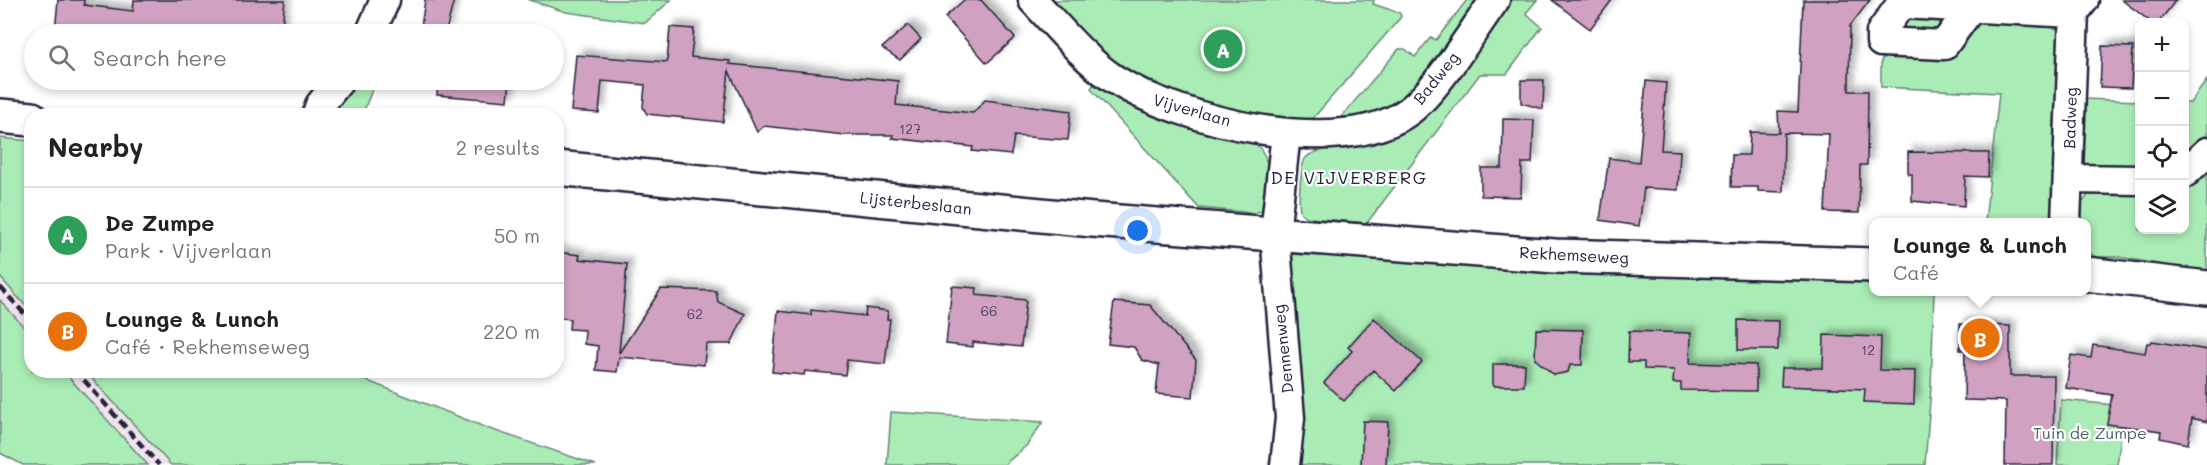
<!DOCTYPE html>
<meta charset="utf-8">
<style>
:root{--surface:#fff;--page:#f6f6f6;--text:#222;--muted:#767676;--line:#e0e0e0;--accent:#d93025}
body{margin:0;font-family:Mali,sans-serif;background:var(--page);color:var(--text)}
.controls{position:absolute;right:18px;top:18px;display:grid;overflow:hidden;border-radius:12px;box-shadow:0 3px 9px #0003}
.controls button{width:54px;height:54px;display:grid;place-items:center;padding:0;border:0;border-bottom:2px solid var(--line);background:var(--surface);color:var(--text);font:30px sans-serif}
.you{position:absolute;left:1138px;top:231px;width:21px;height:21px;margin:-15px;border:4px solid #fff;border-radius:50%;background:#1a73e8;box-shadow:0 0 0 9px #1a73e833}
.badge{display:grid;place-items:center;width:39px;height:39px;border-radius:50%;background:var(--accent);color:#fff;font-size:20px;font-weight:700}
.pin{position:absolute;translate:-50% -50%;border:3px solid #fff;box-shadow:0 2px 6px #0006}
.popup{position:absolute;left:1869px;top:218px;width:222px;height:78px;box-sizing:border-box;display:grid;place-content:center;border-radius:12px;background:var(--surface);filter:drop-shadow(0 2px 4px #0005);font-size:20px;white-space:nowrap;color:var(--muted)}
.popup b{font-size:22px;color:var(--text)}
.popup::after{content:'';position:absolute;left:50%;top:100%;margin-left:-12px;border:12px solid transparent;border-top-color:var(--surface)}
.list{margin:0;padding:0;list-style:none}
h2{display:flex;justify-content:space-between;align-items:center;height:78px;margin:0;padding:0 24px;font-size:26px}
h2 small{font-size:20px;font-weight:400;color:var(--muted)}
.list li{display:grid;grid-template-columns:39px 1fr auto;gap:18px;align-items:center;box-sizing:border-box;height:96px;padding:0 24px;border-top:2px solid var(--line)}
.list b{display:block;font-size:22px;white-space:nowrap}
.list p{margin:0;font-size:20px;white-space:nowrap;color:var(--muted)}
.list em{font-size:20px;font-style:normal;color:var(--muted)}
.icon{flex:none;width:33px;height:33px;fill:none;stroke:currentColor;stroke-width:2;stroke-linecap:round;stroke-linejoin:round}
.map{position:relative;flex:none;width:2207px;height:465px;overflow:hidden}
.search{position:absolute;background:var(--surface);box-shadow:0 3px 9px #0003;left:24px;top:24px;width:540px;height:66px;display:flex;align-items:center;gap:15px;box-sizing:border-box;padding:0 21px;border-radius:33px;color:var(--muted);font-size:22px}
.panel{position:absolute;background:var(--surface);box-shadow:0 3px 9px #0003;left:24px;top:108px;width:540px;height:270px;border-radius:24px}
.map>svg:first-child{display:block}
.built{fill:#f1e3ec}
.green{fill:#aaecb5;stroke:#668778;stroke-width:1.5}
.building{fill:#d0a1c1;stroke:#22223b;stroke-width:1.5;filter:url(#shadow)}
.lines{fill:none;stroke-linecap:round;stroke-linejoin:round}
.street-casing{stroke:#22223b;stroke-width:33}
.secondary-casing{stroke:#22223b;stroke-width:38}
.street{stroke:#fff;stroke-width:28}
.secondary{stroke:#fff;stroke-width:33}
.rail{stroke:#22223b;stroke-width:4.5;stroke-dasharray:9 4.5;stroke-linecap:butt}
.labels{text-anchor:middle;stroke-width:4.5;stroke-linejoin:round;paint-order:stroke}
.number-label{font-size:14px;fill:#4e425c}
.street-label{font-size:16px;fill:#22223b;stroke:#fff}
.park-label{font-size:16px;fill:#4b5f60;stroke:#fff}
.neighbourhood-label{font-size:18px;letter-spacing:1.5px;fill:#22223b;stroke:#fff}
</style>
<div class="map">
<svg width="2207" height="465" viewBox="0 0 2207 465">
<defs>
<filter id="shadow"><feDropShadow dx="5.5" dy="-5.5" stdDeviation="3" flood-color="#0004"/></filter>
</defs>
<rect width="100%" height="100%" fill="#fff"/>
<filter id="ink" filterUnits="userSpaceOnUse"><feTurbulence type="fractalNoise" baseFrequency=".0167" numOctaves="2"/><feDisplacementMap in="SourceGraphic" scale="12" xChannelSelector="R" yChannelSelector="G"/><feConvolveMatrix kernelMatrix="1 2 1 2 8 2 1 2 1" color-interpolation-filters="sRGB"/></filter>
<g filter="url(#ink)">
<!-- built -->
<path class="built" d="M0,277l31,35v23l-31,-35z
M63,371h22l86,94h-23z"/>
<!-- green -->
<path class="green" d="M529,0h142l-26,23 -79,-11z
M1043,0h331l-1,4 27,9 1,4 -92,106 -106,-18 -91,-39z
M1467,0h17l-86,109 -62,14 63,-74h6l10,8 16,-20 5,3z
M1506,0h31l-11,13 16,14 -35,47h-27l-113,149 -58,-5c-1,0 -7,-4 -8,-5 -4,-7 0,-47 4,-54 7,-13 71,-16 91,-25 28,-14 88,-105 110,-134z
M1959,15l-16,23 -44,-7 1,-13z
M1978,20l74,4 8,6 -5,192h-70l14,-129 -118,-6v-26l8,-11z
M351,80h25l-14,35 -38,1z
M2207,80v63l-22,22v-62h5z
M1095,81l154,57c28,19 17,42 13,72l-7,3 -56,-5 -108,-119z
M2083,99l56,2v73l-54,-6 -3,-5z
M0,138l31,3v171l-31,-35z
M2207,163v110l-88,-16h-23l-9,-6 -1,-29h-10l5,-18 9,-11 49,-6 1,43h44l1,-44z
M1288,254l585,26 1,12h60l-3,96 -6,77h-629z
M0,300l31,35 1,35 31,1 85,94h-125l-23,-12z
M85,371h257l148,58 106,36h-425z
M2061,400l64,6 -8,59h-60z
M891,412l152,10 -16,23 -23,20h-117z"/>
<!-- building -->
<path class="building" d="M58,0h26v5l49,6 1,-11h151l-4,34h-216l-10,-2z
M425,0h29l-8,31 -25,-4z
M964,0h17l34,38 -28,25 -42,-46z
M1552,0h60l-22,29z
M1803,0h67l-20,26 -1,65h19l-1,74h-7l-1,48 -34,-1 4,-78 -45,-1 -1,59 -25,-1v-4h-27l1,-32h17l1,-23 29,1 -1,-22 20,1z
M2122,0h54l-17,22h-8z
M908,25l13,14 -21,21 -18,-12z
M670,27l24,2 -3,28 39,4 -1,3 169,17 -2,24 77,8 12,-13 86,11 -3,29 -54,-4 -3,19 -39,-4 1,-4 -81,-9 1,-3h-48l-81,-9 -7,6 -28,-61 -6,51 -76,-8 -4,-7 2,-22 -43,-4 -3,32 -28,-2 5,-56 91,7z
M2102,46l31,1 -2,41 -31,-1z
M438,80h72l-2,21 -71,-6z
M1521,80h23l-1,29 -22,-6z
M1646,81l20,2 -5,67 19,1 -2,39 -34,-2 -5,38 -39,-6 9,-62 30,4z
M1503,119l31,1 -2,43h-10l-1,34 -40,-1v-28h21z
M1908,152l81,1 -1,24 -23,-1 -1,30 -52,-5v-27h-4z
M556,252l24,3 -1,4 48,5 -8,89 42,-64 55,2 2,11 27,12 -14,30h-25l-2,21 -85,-8 -2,15 -21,-2 2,-24 -14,-2 1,-14 -16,-1 1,-10 -14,-2z
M952,286l25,2 -1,7 50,5 -5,47 -48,-5v5l-27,-3z
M1114,302l36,3 29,35 17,20 -3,37 -37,-3 3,-29 -17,-5 -8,-13 -26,-3z
M866,308l22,3 -1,8h3l-5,45 -38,-4 -2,15 -40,-4 -1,4 -32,-3 6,-61 33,4v-5l54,6z
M1374,318l48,44 -26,29 -23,-21 -29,31 -20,-18 28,-32 -4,-4z
M1738,320l41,1 -1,29h-40z
M1960,324l50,2v50h44l-1,89h-48l1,-64 -42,-1 1,-50h-5z
M1536,329l47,1 -1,35h-12l-2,7 -14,3 -19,-16z
M1629,331l62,2 -1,30 66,2v26l-75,-1v-7h-8l1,-13 -30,-1v-7h-16z
M1824,335l57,2 -1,33 35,1 -1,33 -50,-2 1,-13 -84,-3 1,-18h41z
M2152,341l55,9v72l-15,-4 -4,26 -28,-6 1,-7 -54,-7 5,-29 -46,-7 5,-33 20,3 2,-13 52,8 2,-10h4z
M1493,364h32l-1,22h-31z
M1363,421l25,1 -2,43h-25z"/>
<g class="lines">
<defs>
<path id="street" d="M1033,0c22,24 54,62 81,79 65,42 228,82 295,32 28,-21 64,-81 86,-111
M1971,8l-27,37 -63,-3v-10l20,-28 173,9
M370,34l15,-34
M316,116l4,-11 20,-25
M2184,174l23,-22
M2068,179l72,1
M2066,222l8,-209 10,-13
M1285,465l5,-47 -15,-184 11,-101"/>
<path id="secondary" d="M0,116l32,3
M556,168l537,52 462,36 319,9
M2086,274l121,14"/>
</defs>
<!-- street casing -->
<use href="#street" class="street-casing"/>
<!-- secondary casing -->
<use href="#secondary" class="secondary-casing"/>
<!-- street -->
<use href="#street" class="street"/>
<!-- secondary -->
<use href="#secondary" class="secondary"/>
<!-- rail -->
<path class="rail" d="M0,287l32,35
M75,370l84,95"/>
</g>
</g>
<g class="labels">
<!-- number labels -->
<g class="number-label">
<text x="910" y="134">127</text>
<text x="989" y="316">66</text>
<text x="695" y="319">62</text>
<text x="1868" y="355">12</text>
</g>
<!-- street labels -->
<g class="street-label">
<text transform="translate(1436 78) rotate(-51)" y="6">Badweg</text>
<text transform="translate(1192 110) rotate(16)" y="6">Vijverlaan</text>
<text transform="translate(2070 118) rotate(-88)" y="6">Badweg</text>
<text transform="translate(916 203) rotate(6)" y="6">Lijsterbeslaan</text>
<text transform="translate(1574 255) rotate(3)" y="6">Rekhemseweg</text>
<text transform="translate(1283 349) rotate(-96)" y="6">Dennenweg</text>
</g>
<!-- park labels -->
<g class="park-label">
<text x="2090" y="439">Tuin de Zumpe</text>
</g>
<!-- neighbourhood labels -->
<g class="neighbourhood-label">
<text x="1349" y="184">DE VIJVERBERG</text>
</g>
</g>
</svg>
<div class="controls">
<button>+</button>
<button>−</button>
<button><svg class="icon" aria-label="locate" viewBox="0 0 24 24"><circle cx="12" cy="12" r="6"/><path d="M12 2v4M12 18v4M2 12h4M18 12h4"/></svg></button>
<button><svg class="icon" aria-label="layers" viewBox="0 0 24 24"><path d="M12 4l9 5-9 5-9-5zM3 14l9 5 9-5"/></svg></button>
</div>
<div class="you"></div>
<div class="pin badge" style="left:1223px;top:49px;background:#2e9e5b">A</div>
<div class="pin badge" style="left:1980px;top:338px;background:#e8710a">B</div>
<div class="popup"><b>Lounge &amp; Lunch</b>Café</div>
<div class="search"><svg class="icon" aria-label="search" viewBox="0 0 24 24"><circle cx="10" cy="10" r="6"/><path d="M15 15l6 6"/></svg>Search here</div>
<section class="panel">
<h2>Nearby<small>2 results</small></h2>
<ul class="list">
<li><span class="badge" style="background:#2e9e5b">A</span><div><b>De Zumpe</b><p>Park · Vijverlaan</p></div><em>50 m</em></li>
<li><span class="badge" style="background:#e8710a">B</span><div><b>Lounge &amp; Lunch</b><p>Café · Rekhemseweg</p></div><em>220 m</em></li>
</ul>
</section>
</div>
